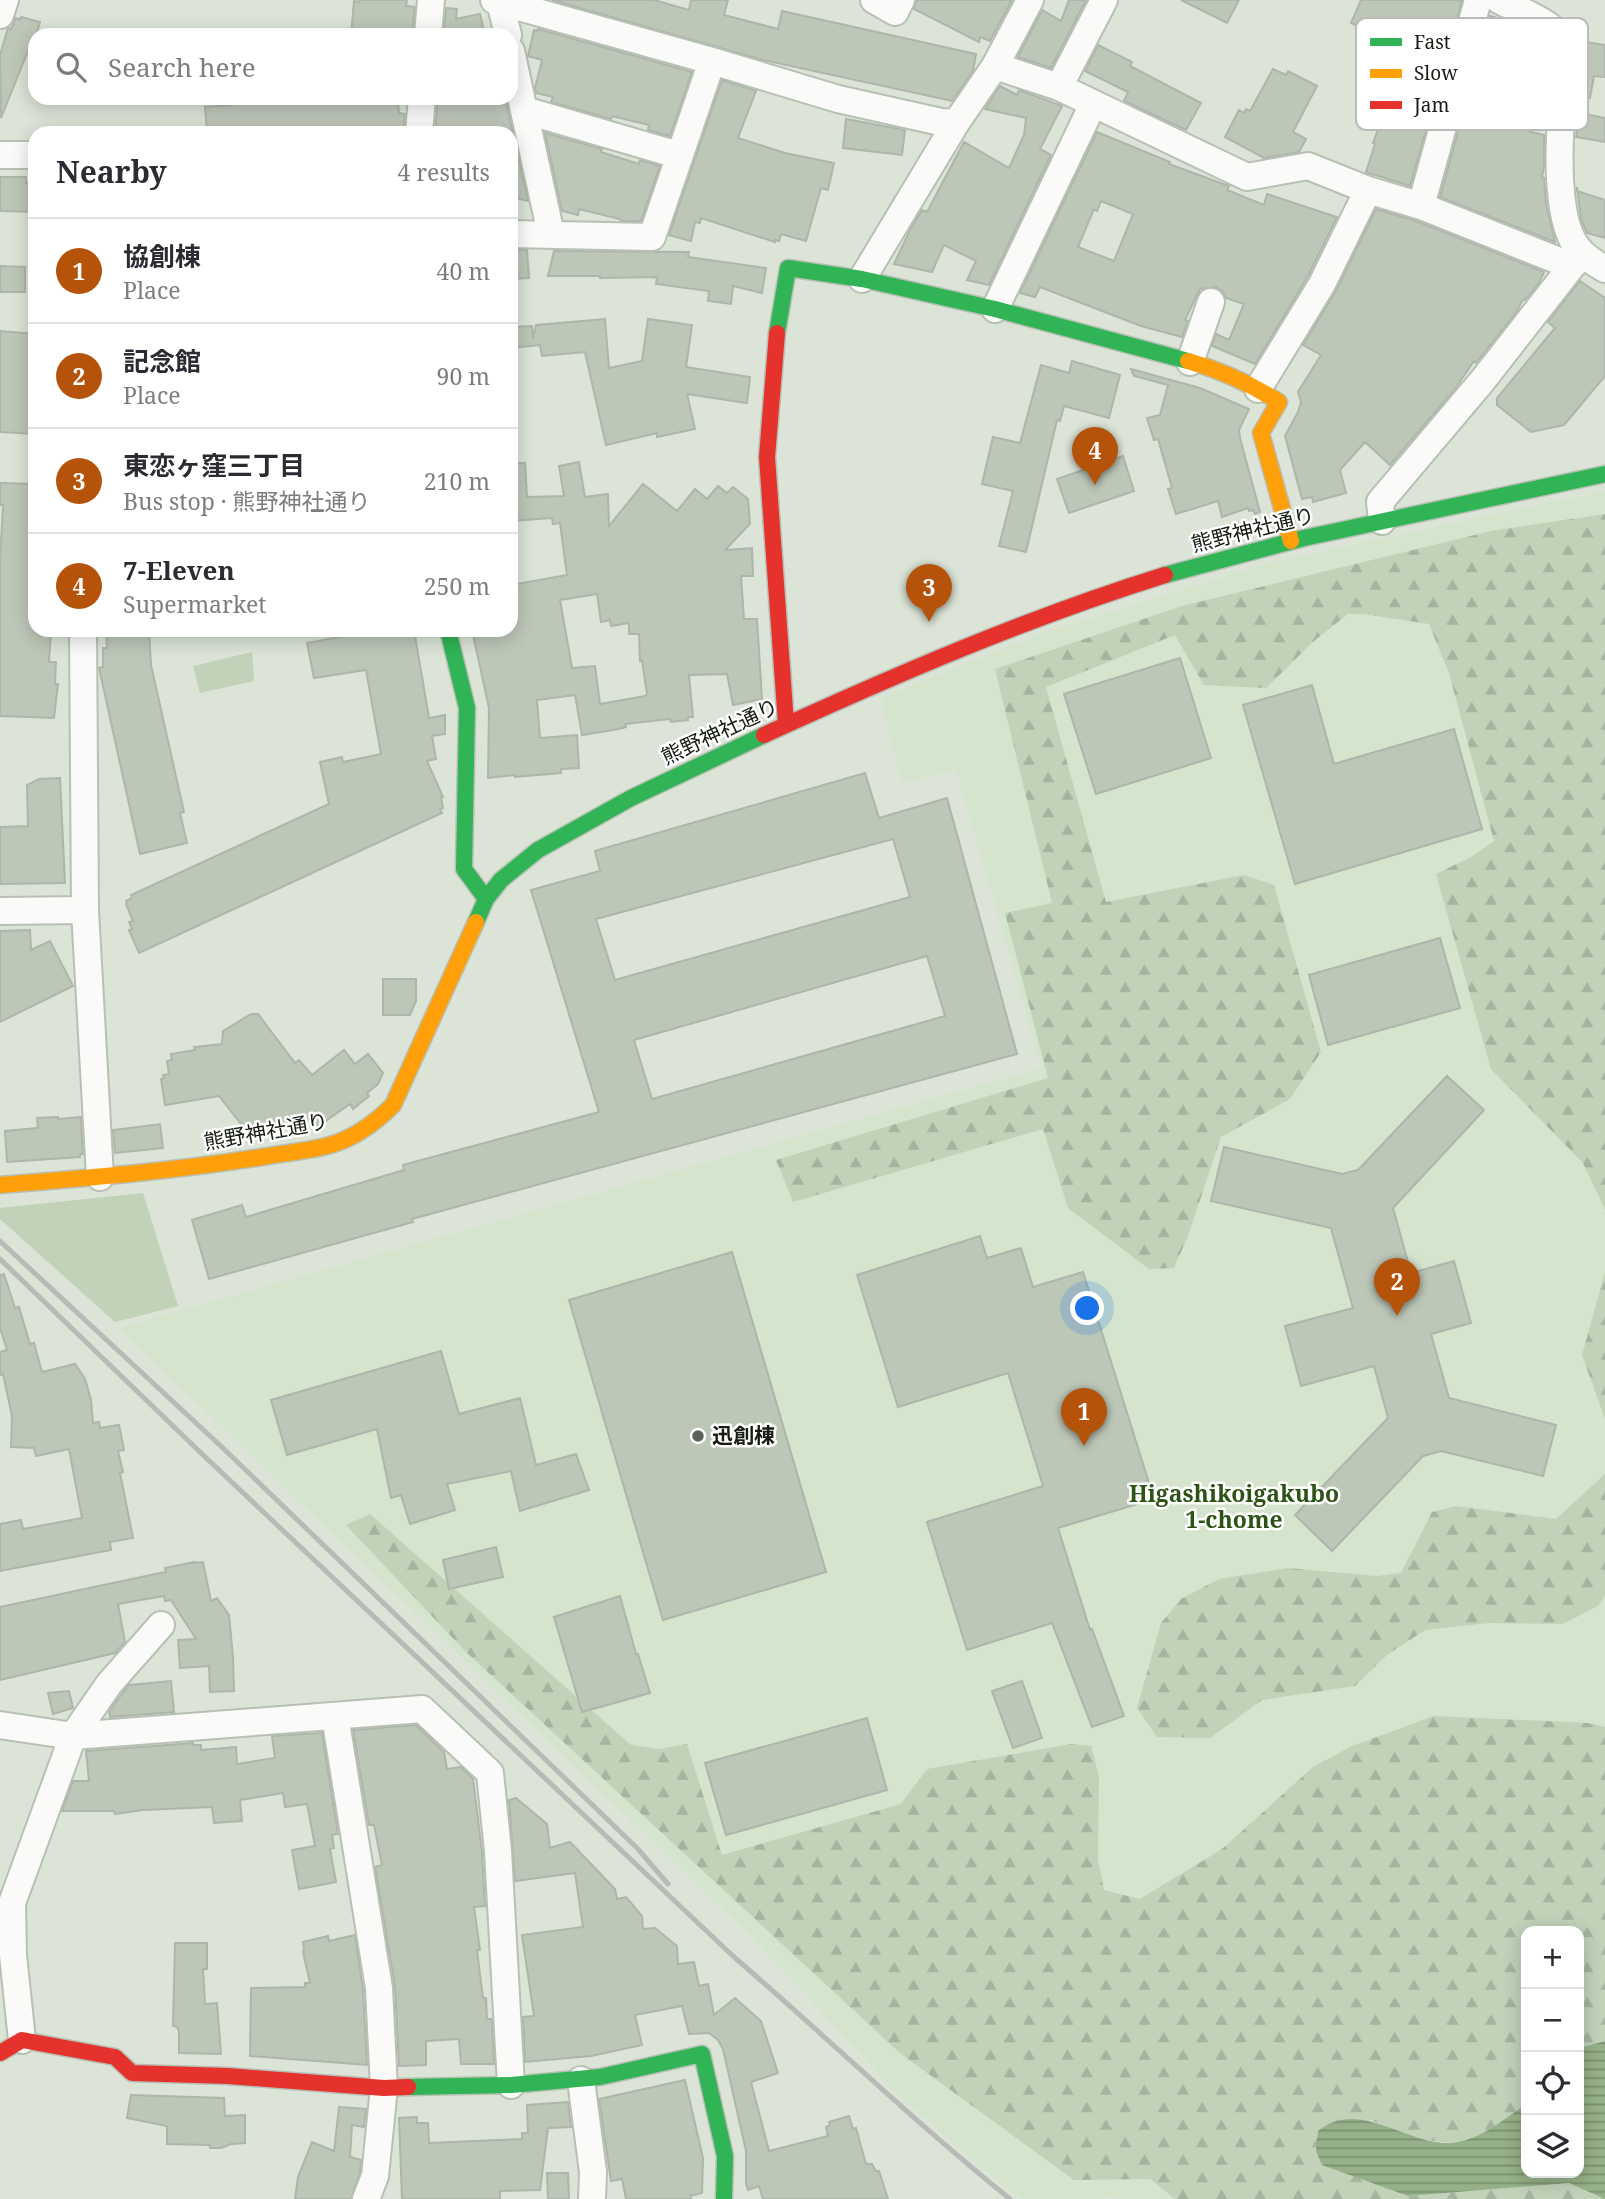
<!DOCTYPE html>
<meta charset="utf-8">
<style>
:root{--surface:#fff;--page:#f2f2f3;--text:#2b2b33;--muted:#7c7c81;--line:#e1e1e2;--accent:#b45309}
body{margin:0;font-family:"Noto Serif","Noto Sans JP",serif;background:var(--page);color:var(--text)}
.controls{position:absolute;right:21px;bottom:21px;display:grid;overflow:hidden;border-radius:14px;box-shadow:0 4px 18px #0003}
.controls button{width:63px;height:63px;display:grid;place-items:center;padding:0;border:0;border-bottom:2px solid var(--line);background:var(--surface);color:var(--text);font:35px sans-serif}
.you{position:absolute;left:1088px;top:1309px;width:24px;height:24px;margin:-18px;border:5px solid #fff;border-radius:50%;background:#1a73e8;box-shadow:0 0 0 10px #1a73e833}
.badge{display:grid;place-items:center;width:46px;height:46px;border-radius:50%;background:var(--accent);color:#fff;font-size:23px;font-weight:700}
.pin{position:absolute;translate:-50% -58px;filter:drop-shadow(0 2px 4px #0008)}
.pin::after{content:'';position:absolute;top:37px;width:24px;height:21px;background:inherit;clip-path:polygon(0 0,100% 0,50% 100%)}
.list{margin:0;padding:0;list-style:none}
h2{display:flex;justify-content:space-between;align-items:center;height:91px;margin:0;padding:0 28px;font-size:30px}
h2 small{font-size:23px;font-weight:400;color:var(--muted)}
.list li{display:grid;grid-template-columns:46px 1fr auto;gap:21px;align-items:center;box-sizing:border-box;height:105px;padding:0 28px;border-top:2px solid var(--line)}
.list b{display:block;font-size:26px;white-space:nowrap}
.list p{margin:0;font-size:23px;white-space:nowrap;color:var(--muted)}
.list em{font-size:23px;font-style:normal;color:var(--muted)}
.icon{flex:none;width:38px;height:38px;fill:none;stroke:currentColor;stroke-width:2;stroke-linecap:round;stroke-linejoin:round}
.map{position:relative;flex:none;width:1605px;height:2199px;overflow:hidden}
.search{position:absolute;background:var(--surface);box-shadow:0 4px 18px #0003;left:28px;top:28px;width:490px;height:77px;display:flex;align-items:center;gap:18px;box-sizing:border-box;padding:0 24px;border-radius:21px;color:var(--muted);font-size:26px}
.panel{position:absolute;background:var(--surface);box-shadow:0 4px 18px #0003;left:28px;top:126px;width:490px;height:511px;border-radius:21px}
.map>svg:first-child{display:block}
.built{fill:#d4e4cd;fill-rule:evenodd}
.forest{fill:url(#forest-firs)}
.park{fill:#c1d2b9}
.water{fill:url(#water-rules)}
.building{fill:#bdc7b8;stroke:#aeb5aa;stroke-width:2;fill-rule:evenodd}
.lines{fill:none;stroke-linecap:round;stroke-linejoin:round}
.street-casing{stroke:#b8c0b5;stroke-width:30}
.fast-casing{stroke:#b8c0b5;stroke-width:19}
.slow-casing{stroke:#b8c0b5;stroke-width:19}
.jam-casing{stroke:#b8c0b5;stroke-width:19}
.street{stroke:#fafbf9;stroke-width:26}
.fast{stroke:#30b455;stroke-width:16}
.slow{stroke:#ff9f0a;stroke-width:16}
.jam{stroke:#e5322d;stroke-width:16}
.rail{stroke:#b8bab8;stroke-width:5}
.poi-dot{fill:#5b6258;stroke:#fff;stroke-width:2.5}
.labels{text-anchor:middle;stroke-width:5;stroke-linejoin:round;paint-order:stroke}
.street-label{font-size:21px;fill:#161c13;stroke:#fff}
.poi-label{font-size:21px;font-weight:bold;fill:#161c13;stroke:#fff;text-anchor:start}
.neighbourhood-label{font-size:23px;font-weight:bold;fill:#2c5315;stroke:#fff}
.key{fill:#fff;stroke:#b9bbb8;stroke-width:2}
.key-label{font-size:19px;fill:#161c13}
</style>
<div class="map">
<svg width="1605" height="2199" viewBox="0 0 1605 2199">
<defs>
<pattern id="forest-firs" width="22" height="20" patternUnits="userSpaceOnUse" patternTransform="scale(1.75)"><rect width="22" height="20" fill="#c1d2b9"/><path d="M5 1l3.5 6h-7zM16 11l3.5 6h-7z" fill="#a5b49e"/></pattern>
<pattern id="water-rules" width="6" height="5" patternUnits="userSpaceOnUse" patternTransform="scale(1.75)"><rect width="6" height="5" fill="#96b189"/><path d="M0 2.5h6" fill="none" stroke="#798f6f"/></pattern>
</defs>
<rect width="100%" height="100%" fill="#dbe4d7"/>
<!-- built -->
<path class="built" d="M1605,491v1708h-486l-14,-4 -7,4h-75l-29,-21 -94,-82 -151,-162 -630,-606 923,-260 -86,-299 -54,14 -21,-85 163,-65 228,-71zM1526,1931h53v242h-53z"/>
<!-- forest -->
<path class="forest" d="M1605,514v696l-22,-47 -92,-94 -55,-195 35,-17 23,-16 -45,-168 -20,-49 -66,-10h-15l-34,27 -48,47 -62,-3 -29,-50 -129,52 60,215 138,-27 30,10 47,167 -31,47 -69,38 -33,99 -14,32 -25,1 -81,-61 -25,-79 -250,73 -17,-42 272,-82 -43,-165 47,-10 -57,-234 187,-63 309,-75z
M1605,1272v147l-23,-64z
M1605,1474v122l-7,10 -35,18 -74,-1 -64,7 -38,25 -32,31 -93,14 -52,38 -53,-1 -20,-29 24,-85 20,-24 38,-20 69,-11 89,8 24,-3 31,-61 24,-6 100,13z
M370,1514l261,231 28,4 28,-5 35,111 179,-51 26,-35 145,-25 19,2 8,31 -1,82 6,31 36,9 82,-50 91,-82 39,-21 82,-30 154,7 17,4v314l-26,7v-117h-53v169l-4,7c-14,9 -27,20 -42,28 -35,18 -79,-2 -112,-16l40,77 161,-13 36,16h-430l-25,-20 -76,1 -173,-126 -436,-403 -119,-126z"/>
<!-- park -->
<path class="park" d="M252,652l2,29 -54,12 -7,-27z
M143,1193l35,113 -63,16 -115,-103v-11z"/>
<!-- water -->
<path class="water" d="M1605,2041v158l-36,-16 -161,13 -86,-31 -6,-14 2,-20c40,-33 87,13 131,12 28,-1 51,-21 73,-36l4,-7v73h53v-125z"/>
<!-- building -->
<path class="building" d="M359,0h48l-1,6 9,1 -3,25 -10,-1v4h-51l3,-34 5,1z
M552,0h102l35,10 2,-10h37l-4,15 54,14 4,-18 194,43 -3,17 -21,30 -193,-42z
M917,0h95l-22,41 -10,-4 -1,5 -65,-33z
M1069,0h17l-35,68 -33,-11 24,-47 19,11z
M1181,0h58l-12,23z
M1361,0h101l-19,69 -7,-3 -12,41 8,2 -22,77 -44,-14 9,-28 -2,-1 7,-19 2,1 23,-77 -54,-25z
M446,8l11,1 -1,10 24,-5 5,21h-41z
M1490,16l11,3 31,15 14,11 6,10 -5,45 -15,-4 -8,34 20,5v32l-2,10 2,1 2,26 9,38 -115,-45z
M21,17l19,5 -7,25 -3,-1 -29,72 -1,-63 8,-27 3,1 5,-11 4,2z
M538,29l154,43 -22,64 -22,-6 1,-5 -37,-9 -1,3 -60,-17 2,-5 -17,-4 -1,-5 7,-28 -14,-4 6,-26 3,1z
M1580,41l25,4v32l-11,-1 -4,22 -11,-2 5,-41z
M1098,45l34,17 -2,4 71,37 -15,27 -62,-29 4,-9 -43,-21z
M1273,69l13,6 2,-4 29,15 -24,46 13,7 -7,13 -35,6 -39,-21 14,-27 5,3 2,-4 4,2z
M722,80l34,11 -18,47 47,15 49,10 -6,27 -7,-2 -15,53 -25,-7 -2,7 -4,-1v2l-74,-24 -1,5 -5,-1 -4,19 -22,-6z
M1000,86l17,9 2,-5 43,16 -22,43 11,6 -62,130 -22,-5 9,-19 -32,-16 -12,27 -38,-8 16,-34 12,-20 5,2 37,-70 45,26 15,-33 2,-17 -41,-9z
M438,98h67l8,35h-78z
M293,100v4l105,-4 1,13 6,1 -2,19h-82v-5l-65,5h-49l-2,-26z
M1580,113l25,5v24l-29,-5z
M846,119l59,11 -3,25 -59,-7z
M1097,132l73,30 -1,2 60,22 -2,4 37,15 3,-11 70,23 -29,59 -53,88 -43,-18 4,-12 13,6 15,-36 -18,-6 -4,-7 -6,-4 -16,2 -15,31 3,1 -6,16 -41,-11 -101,-39 -5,10 -15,-4zM1101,201l32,13 -19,47 -36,-14 16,-38 3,2z
M545,133l57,16 -1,3 38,12 1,-4 20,6 -19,55h-20l-1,-2 -41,-10 -1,6 -16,-4z
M511,142h4l13,59 -17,-4z
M0,177h26v6l9,1v28l-35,-1z
M1577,187v4l28,9v38l-18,-5 -6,-14z
M1376,209l40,12 128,51 -6,13 -13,15 -2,-1 -6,12 -41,52 -2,-2 -19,28 -65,76 -25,-23 -25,28 6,23 -33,9 -1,-5 -10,2 -17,-63 13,-24 3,-10 -3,-10 23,-37 -18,-10 33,-54z
M511,250h16l2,28 -18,1z
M554,251l135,1 -1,5 78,11 -4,25 -29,-7 -2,18 -23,-3 1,-10 -53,-7 1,-7 -57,1v-2h-52z
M0,266l25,1v25h-25z
M1580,281l25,17v78l-41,49 -33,7 -34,-27v-7l58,-70 -7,-6z
M605,319l4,49 33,-7 6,-42 44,6 -6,42 64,10 -3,26 -60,-9 8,35 -38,8v-4l-51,12 -21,-93 -43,4 -2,-11 -29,3v-21l21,-1 1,12 3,-13z
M0,331l35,3v100l-35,-2z
M1072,361l48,14 -11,43 -45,-12 -4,15 -3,-1 -31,132 -27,-6 14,-55 -31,-7 11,-47 27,6 21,-78 28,8z
M1131,369l69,19 49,21 -10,21 1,8 20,74 -5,2 -2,-4 -4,1 -1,-3 -26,9 -4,-16 -42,13 -8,-25 4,-1 -14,-49 -4,1 -7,-22 13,-3 8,-30 -34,-9z
M1123,456l11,35 -65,22 -12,-34z
M579,462l6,35 23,-3 1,32 34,-42 34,27 18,-22 12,10 11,-13 9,7 6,-6 15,12 2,25 -25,26 27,-2 1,28h-12l3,43h13l5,80 -29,6 -6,-31 -38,1 4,42h-5v3l-17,2 -1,-3 -45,5 1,3 -7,2 -37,6 -7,-40 -38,5 3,38 37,-3 2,33 -18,1v4l-46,4v-2l-27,3 1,-70 -17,-78h39v-45l56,-10 -7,-52 -7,1 -1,-6 -40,3 -1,-58h14l2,34 37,-1 -5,-30zM597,594l4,28 9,-2 1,6 18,-3v11h10l1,27 2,-1 5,34 -2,2 -45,8 -5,-38 -23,2 -12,-68z
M0,483l35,1v146h16l-2,32h7l-1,22h3l-4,34 -54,-2v-155l3,-56h-3z
M149,630l2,35 33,147 -4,1 7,30 -47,11 -41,-186 4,-1v-19h4l-1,-17z
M359,630h55l15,88 16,-3v19l-13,2 4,23 -9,2 16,36h-2l2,11 -3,1 2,4 -303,140 -10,-23 3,-1 -3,-7 4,-1 -7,-17 1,-1 -1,-2 6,-3 -1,-3 198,-91 -9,-42 22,-5 1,5 38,-8 -15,-84 -52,8 -7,-35 53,-10z
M1180,658l31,100 -115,36 -32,-100z
M1312,685l22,79 120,-35 28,100 -187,55 -52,-179z
M865,773l14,45 68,-20 70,256 -605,165 1,3 -204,57 -17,-59 50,-15 4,12 158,-47 -1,-5 196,-53 -68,-222 69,-19 -5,-20zM893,839l17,58 -295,83 -19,-61zM927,956l18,60 -293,83 -18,-59z
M60,778l5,105 -65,1v-57l28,-1 -1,-41 12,-6z
M30,930l1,20 19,-9 23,45 -73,36v-91z
M1440,938l20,70 -132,37 -19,-70z
M383,979h33v22l-6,14h-27z
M251,1014h7l37,49 4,-3 13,15 32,-25 11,14 13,-10 15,19 -5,11 -11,9 2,3 -16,13 -3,-5 -30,21 -7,1 -9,-11 -13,11 -9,2 -6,-7 -15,12h-13l-29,-37 -54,9 -4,-26 3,-1 -1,-3 6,-1 -2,-13 5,-1 -1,-6 24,-4 -1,-3 28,-3 1,-13z
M1447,1076l37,34 -91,98 18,65 43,-12 17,62 -40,11 18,64 107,27 -13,51 -102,-25 -18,5 -91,95 -37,-36 93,-97 -14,-52 -73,20 -16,-60 68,-18 -22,-80 -120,-27 13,-54 118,27 16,-4z
M58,1117v2l23,-2 2,37h-3v3l-73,5 -2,-31 33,-3 -1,-10z
M160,1124l3,24 -48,5 -2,-23z
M980,1236l7,22 34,-10 12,39 50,-15 71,227 -96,29 32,102 2,-1 32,87 -32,11 -40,-104 -85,27 -40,-128 116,-36 -35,-113 -110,34 -41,-132z
M732,1252l94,320 -163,48 -94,-320z
M4,1274l11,34 4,-1 11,37 4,-1 8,29 33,-8 10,15 6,21 2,23 6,-1 1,6 19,-3 5,25 -6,1 5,21 -3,1 13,65 -23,4 1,8 -111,21v-47l21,-4 2,9 59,-11 -13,-69 -33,7 -2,-8 -23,-1 1,-31 -9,-42 -3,1v-23l7,-2 -7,-22v-53z
M441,1351l18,63 61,-16 16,67 40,-11 13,36 -69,21 -9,-40 -64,13 8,26 -45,14 -9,-29 -10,3 -14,-69 -90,26 -16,-55z
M496,1547l7,30 -54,12 -6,-29z
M194,1562v1l9,-1 8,39 6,-3 12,17 4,42 1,34 -24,1 -1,-26 -29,2 -2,-28 18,-1 -25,-39 -6,1 -1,-5 -46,8 7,38 -10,11 -115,27v-73l160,-34 6,-1 -1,-4z
M620,1596l16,58h2l12,39 -68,19 -28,-95z
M171,1681l3,31 -64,5 -1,-6 20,-26z
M1022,1681l20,57 -29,10 -21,-57z
M69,1691l4,17 -20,6 -5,-21z
M867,1718l20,72 -161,45 -21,-72z
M416,1725l28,27 3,17 14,-2 12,12 9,73 3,54 -11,1 6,43h-3l6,48h3l1,21h5l2,45h-33l-2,-25 -33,2v24l-27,1 -4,-80 -20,-119 7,-2 -8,-40h-5l-16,-95z
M322,1733l16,101 -6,1 2,13 -4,1 6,33 -37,7 -7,-39 23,-4 -8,-42 -22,3 -2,-14 -43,7 2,21 -28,2 -2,-16 -69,3 -28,4 -1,-3h-52l11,-30h16l-3,-30 107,-8v2h8v5l35,-3 1,17 38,-6 -3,-22z
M516,1798l31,26 3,24 20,-6 45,47 2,10 9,-2 16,19 1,13 12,-1 22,18 1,18 16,-2 5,24 9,-2 6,31 21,-17 26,23 17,52 -27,9 18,69 59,-15 -2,-9 4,-2 -1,-3 20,-6 4,13 3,-1 10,36h6l4,7h3l9,28h-125l-4,-13 -11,4 -2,-7v-32l-23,-102 -5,-9 -9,-7 -20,1 -7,-28 -47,9 7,30 -51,11 -66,6 -2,-45 11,-1 -12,-81 61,-8 -8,-54 -60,8 -6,-81z
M355,1935l8,55 4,75 -117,-9 1,-68 54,-1v-4h5l-7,-31h1l-1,-10 25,-6 1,5z
M175,1943h32v26h-4l2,35 12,-1 4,51 -42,-1v-21l-2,-5 -4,-1z
M685,2080l18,78 -1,35 -12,3 1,3h-65l-4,-20 -11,2 -12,-82z
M131,2095l93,3 1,18 20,-1v28l-14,1 -10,4h-11v-3l-43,-1v-18l-40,-8z
M568,2102l3,25 -23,1 -8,62 -40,1v8h-98l-3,-81 18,-1v6h11l1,20 93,-4v-6h6l-1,-28z
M339,2107l27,2 -2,18 -12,-2 -2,32 11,3 -1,12 -9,27h-56l3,-22 14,-35 22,9z
M547,2173h21l1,26h-21z"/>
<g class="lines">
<defs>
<path id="street" d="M494,0l218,61 126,38 103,23 15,1
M874,0l21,12 6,-12
M1499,0c22,12 64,24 69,53 -7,46 -17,147 5,188 7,13 19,21 32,28
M500,2l8,33
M0,15l5,-15
M428,35l3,-35
M511,51l40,183
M995,66l64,21 188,90 61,-11 60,24 53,16 151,60
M1059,87l45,-87
M524,110l154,45
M419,133l3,-35
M0,155h35
M1421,206l57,-206
M511,234l141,3 60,-176
M862,279l94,-156 39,-57 35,-66
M995,309l98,-205
M1190,362l21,-60
M1258,389l64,-105 46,-94
M1382,521l-2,-19 103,-122 89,-114 11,-10
M83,630l2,280 15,267
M0,911l85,-1
M335,1716l44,272 5,100 -9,88 -9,23
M0,1725l73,11 349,-27 68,64 8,78 13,234
M22,2040l-9,-85 -1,-52 61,-167 36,-52 52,-59
M581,2080l12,92 -1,27"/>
<path id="fast" d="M777,333l11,-65 74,11 133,30 193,52
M1165,575l139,-37 301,-64
M448,630l19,78 -3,161 22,30
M476,922l10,-23 15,-19 37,-30 93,-52 133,-63
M408,2087l103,-2 89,-8 102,-23 23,102 -1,43"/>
<path id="slow" d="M1188,361c32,9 63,23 91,41l-18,31 30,108
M0,1185c87,-7 175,-14 262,-28 22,-4 47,-6 68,-12 25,-7 46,-23 63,-40l83,-183"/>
<path id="jam" d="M777,333l-10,124 19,267
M764,735c131,-60 263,-117 401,-160
M0,2053l22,-13 93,17 17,16 96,3 156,12 24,-1"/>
</defs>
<!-- street casing -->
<use href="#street" class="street-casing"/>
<!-- fast casing -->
<use href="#fast" class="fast-casing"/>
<!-- slow casing -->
<use href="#slow" class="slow-casing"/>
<!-- jam casing -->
<use href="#jam" class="jam-casing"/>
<!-- street -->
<use href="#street" class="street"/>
<!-- fast -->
<use href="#fast" class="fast"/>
<!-- slow -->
<use href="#slow" class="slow"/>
<!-- jam -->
<use href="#jam" class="jam"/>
<!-- rail -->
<path class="rail" d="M0,1241l224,208 413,399 31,36
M0,1259l202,195 532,503c93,80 180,165 276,242"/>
</g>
<!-- markers -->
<circle class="poi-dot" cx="698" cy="1436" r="7"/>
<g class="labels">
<!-- street labels -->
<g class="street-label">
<text transform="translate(1253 530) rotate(-14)" y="7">熊野神社通り</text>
<text transform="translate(720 732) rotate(-25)" y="7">熊野神社通り</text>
<text transform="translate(266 1132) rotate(-10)" y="7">熊野神社通り</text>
</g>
<!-- poi labels -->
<g class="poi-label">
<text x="712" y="1443">迅創棟</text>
</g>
<!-- neighbourhood labels -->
<g class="neighbourhood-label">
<text x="1234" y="1502">Higashikoigakubo<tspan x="1234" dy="26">1-chome</tspan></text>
</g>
</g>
<!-- legend -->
<rect x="1356" y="18" width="232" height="112" rx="10" class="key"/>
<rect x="1370" y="38" width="32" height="8" fill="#30b455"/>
<rect x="1370" y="69" width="32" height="9" fill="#ff9f0a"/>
<rect x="1370" y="101" width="32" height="8" fill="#e5322d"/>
<g class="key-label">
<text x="1414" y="49">Fast</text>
<text x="1414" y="80">Slow</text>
<text x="1414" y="112">Jam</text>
</g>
</svg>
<div class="controls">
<button>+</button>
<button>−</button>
<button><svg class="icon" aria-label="locate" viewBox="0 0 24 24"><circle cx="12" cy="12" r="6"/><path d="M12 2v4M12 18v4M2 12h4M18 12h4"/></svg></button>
<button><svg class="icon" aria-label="layers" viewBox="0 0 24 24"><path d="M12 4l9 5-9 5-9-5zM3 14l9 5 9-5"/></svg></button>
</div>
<div class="you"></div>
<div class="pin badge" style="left:1084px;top:1446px">1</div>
<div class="pin badge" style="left:1397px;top:1316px">2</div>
<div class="pin badge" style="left:929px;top:622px">3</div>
<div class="pin badge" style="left:1095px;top:485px">4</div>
<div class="search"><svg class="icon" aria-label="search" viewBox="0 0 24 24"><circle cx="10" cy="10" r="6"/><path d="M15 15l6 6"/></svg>Search here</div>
<section class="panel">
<h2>Nearby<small>4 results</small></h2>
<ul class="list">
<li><span class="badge">1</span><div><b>協創棟</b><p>Place</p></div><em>40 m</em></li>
<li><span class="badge">2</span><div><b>記念館</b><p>Place</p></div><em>90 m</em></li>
<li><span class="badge">3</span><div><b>東恋ヶ窪三丁目</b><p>Bus stop · 熊野神社通り</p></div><em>210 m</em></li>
<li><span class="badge">4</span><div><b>7-Eleven</b><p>Supermarket</p></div><em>250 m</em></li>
</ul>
</section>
</div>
